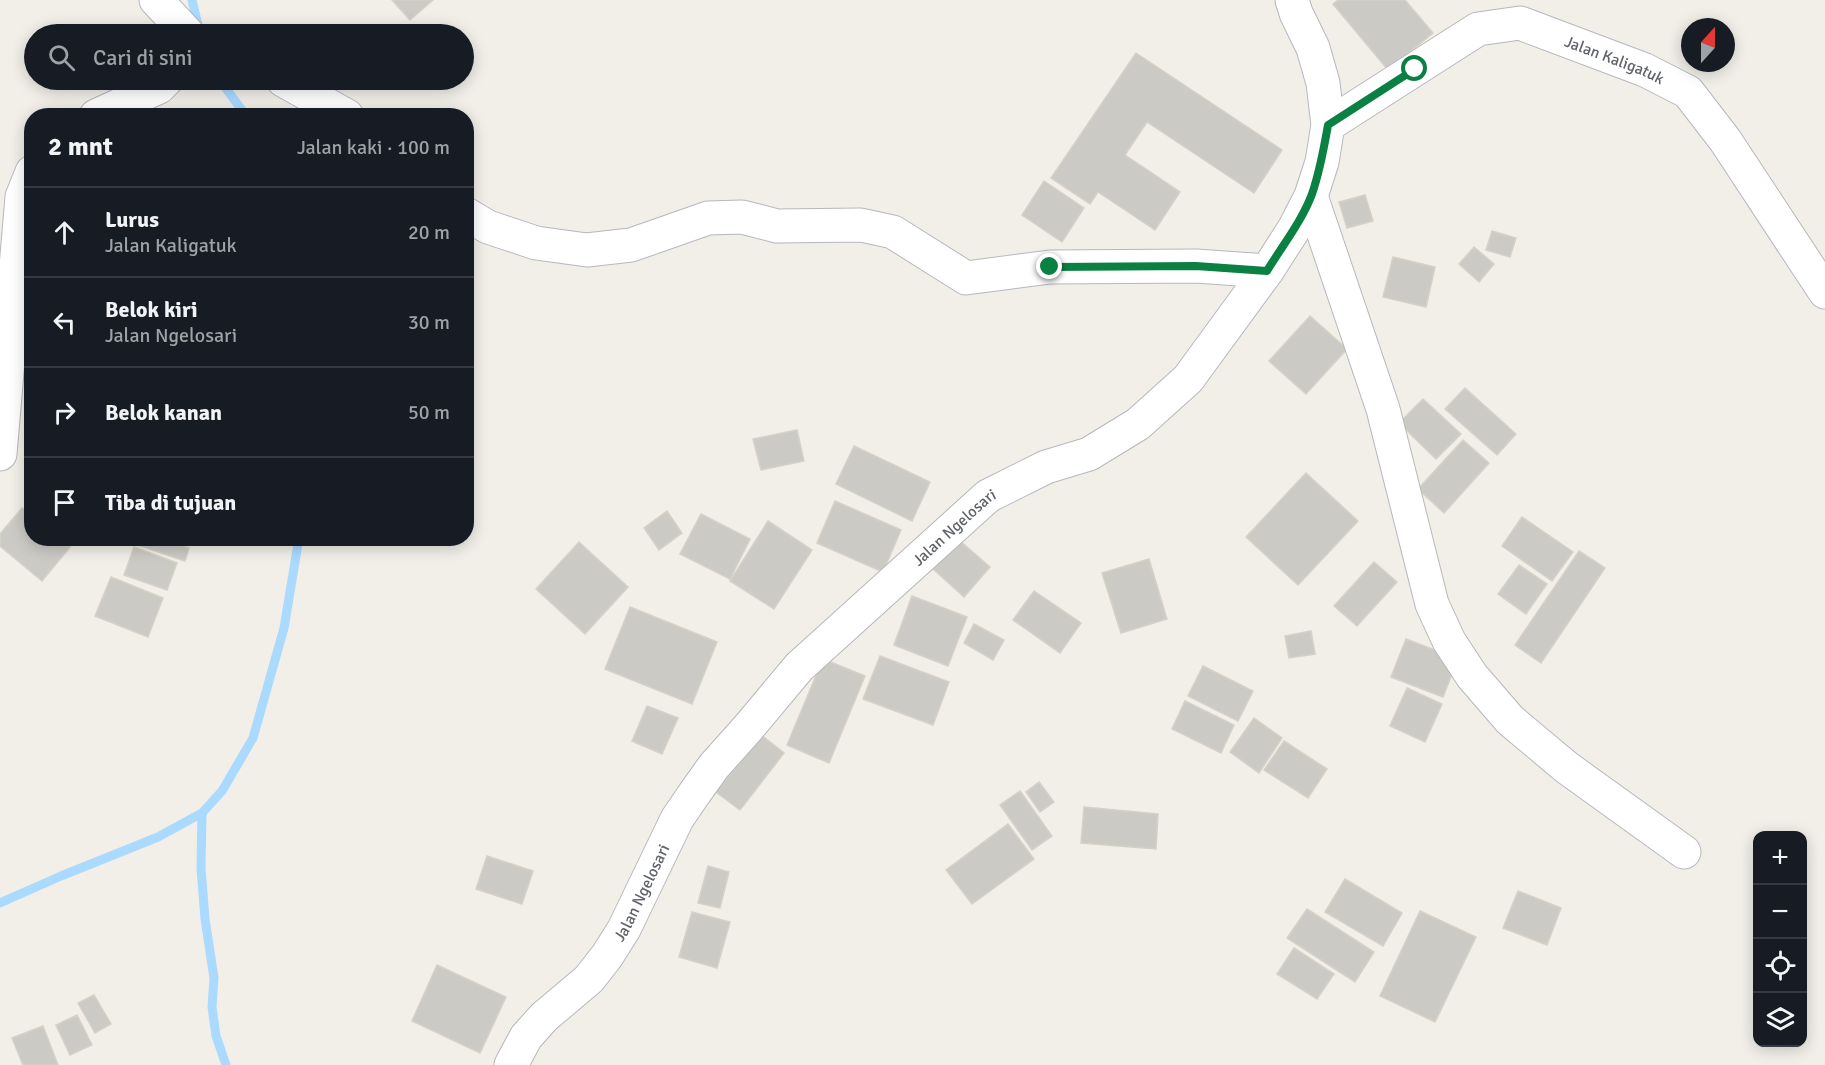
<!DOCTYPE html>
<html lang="id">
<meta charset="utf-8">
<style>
:root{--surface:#171b24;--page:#20242c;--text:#f1f3f6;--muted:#9ea1a6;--line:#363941}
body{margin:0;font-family:Signika,sans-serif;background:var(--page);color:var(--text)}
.controls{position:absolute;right:18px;bottom:18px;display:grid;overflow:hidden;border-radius:12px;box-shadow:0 3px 15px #0003}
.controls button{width:54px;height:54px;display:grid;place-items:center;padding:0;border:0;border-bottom:2px solid var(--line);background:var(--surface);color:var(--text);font:30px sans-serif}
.compass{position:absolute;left:1681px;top:18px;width:54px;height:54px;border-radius:50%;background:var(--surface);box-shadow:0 3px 15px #0003;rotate:21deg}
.stop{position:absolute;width:18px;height:18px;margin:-14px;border:4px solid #0b8043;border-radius:50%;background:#fff}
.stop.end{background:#0b8043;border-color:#fff;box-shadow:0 2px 6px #0008}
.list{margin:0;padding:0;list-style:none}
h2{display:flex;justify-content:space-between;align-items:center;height:78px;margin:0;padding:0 24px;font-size:26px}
h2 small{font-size:20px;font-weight:400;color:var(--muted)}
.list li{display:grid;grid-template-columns:39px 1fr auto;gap:18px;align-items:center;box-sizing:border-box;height:90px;padding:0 24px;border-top:2px solid var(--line)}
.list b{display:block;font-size:22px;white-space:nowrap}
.list p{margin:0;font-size:20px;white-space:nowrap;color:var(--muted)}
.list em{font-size:20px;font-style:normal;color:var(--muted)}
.icon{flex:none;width:33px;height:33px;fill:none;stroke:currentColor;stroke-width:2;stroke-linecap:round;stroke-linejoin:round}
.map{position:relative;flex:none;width:1825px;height:1065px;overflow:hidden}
.search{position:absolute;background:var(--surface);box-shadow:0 3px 15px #0003;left:24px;top:24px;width:450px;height:66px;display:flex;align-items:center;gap:15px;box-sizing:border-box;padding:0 21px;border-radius:33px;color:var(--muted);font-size:22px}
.panel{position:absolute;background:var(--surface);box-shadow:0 3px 15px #0003;left:24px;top:108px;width:450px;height:438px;border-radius:24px}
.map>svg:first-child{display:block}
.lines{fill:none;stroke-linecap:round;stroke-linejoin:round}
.stream{stroke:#aadaff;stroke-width:9}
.building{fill:#cccac5;stroke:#d6d1c6;stroke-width:1.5}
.minor-casing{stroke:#b5b8bc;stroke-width:35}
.tertiary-casing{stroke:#b5b8bc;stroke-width:35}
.minor{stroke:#fff;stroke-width:33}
.tertiary{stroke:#fff;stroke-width:33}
.route{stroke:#0b8043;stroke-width:8}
.labels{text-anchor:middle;stroke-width:6;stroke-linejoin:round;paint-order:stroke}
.street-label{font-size:16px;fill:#5f6368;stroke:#fff}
</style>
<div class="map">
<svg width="1825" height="1065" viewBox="0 0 1825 1065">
<rect width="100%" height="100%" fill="#f1efe8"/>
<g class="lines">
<!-- stream -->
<path class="stream" d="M192,0l7,29
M220,80l26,36
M202,813l-1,55 4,51 9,59 -2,29 4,29 10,29
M0,903l61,-27 97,-39 44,-24 20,-22 31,-53 31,-110 15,-90"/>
</g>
<!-- building -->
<path class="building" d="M392,0h41l-23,20z
M1338,0h67l28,33 -45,37 -55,-66z
M1136,53l146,97 -28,43 -107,-71 -22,33 55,37 -25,38 -57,-38 -8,12 -39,-26z
M1044,181l40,27 -22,34 -40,-27z
M1365,195l8,26 -26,7 -8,-26z
M1492,231l24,7 -6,19 -24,-7z
M1474,247l20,17 -15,18 -20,-18z
M1393,257l42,10 -9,40 -43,-10z
M1310,316l37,33 -41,45 -37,-33z
M1465,388l51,46 -19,21 -52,-46z
M1423,399l38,35 -25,25 -37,-36z
M797,430l7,31 -43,9 -8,-31z
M1463,440l26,23 -45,50 -26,-24z
M854,446l76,36 -18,39 -76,-37z
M1306,473l52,48 -60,64 -52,-48z
M835,501l66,29 -18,42 -66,-29z
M22,508l10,7v23h28l10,9 -28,34 -42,-35v-12z
M667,511l15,22 -23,17 -15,-22z
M701,514l49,25 -20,40 -50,-25z
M1522,517l51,35 -21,29 -50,-35z
M768,521l44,29 -38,59 -44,-28z
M137,538h23l29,10 -4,13 -50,-17z
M959,540l31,27 -26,30 -31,-28z
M579,542l49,45 -43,47 -49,-45z
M134,547l43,16 -10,27 -43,-15z
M1579,551l26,17 -64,95 -26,-18z
M1149,559l18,60 -46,14 -19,-60z
M1374,562l23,20 -40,44 -23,-20z
M1519,565l28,19 -21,30 -28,-20z
M111,577l52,21 -15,39 -53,-21z
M1034,591l47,32 -21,30 -47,-33z
M912,596l55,21 -19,49 -54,-21z
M630,607l87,35 -25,62 -87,-35z
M974,624l30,16 -11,20 -29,-17z
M1311,631l4,23 -26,4 -4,-22z
M1406,639l52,20 -15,38 -52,-20z
M880,656l69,26 -16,43 -70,-26z
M823,659l42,17 -36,87 -42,-18z
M1203,666l50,25 -15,30 -50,-25z
M1407,688l35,16 -17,38 -35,-16z
M1185,701l49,24 -13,28 -49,-24z
M647,706l31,12 -16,36 -30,-13z
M1254,718l28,20 -23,35 -29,-21z
M761,735l23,18 -44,57 -24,-18z
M1284,741l43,28 -19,29 -44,-28z
M1039,782l15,20 -14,10 -14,-20z
M1020,791l32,45 -20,14 -32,-45z
M1084,807l74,7 -2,35 -75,-6z
M1008,824l26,35 -62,45 -26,-34z
M487,856l46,15 -11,33 -46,-15z
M708,866l21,6 -9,36 -22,-5z
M1345,879l57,34 -19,33 -58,-34z
M1518,891l43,17 -14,37 -44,-17z
M1307,909l67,43 -19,30 -68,-44z
M1420,911l56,26 -41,85 -55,-26z
M692,912l38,10 -13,46 -38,-11z
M1294,948l40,26 -17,25 -40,-25z
M437,965l69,32 -26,56 -68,-32z
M94,995l17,29 -16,9 -17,-30z
M77,1015l15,30 -22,10 -14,-30z
M43,1026l15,39h-35l-11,-27z"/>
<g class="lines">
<defs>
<g id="minor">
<path d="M156,0l32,34"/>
<path d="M283,80l64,36"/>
<path d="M96,116l63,-29 7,-7"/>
<path id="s1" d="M1328,125l150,-96 42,-6 125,47 43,22 37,48 100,152"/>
<path d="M1311,196l72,213 49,195 17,37 23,35 38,44 56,47 118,85"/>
<path d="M466,214l22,13 48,16 51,7 44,-5 77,-27 34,-1 35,9 84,-1 32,7 73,46 84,-11 146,-1 71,5"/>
<path d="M0,454l22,-257 10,-25"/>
</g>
<g id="tertiary">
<path id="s2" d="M511,1065l15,-28 18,-20 45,-38 18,-23 17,-27 53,-110 17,-25 20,-28 34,-38 51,-61 189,-171 58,-29 43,-13 49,-30 50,-45 79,-108 27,-42 17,-33 11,-34 6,-37 -5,-42 -10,-35 -17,-35 -4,-13"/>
</g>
</defs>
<!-- minor casing -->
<use href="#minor" class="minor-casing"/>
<!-- tertiary casing -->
<use href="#tertiary" class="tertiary-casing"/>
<!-- minor -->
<use href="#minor" class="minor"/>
<!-- tertiary -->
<use href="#tertiary" class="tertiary"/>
</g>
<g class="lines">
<!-- route -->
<path class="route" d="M1050,267l146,-1 71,5c15,-25 35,-50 45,-77 8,-23 12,-46 16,-69l87,-56"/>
</g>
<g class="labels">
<!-- street labels -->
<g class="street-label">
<text dy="6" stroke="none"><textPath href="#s1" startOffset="322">Jalan Kaligatuk</textPath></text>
<text dy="6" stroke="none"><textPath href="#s2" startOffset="705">Jalan Ngelosari</textPath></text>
<text dy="6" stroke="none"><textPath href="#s2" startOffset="219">Jalan Ngelosari</textPath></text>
</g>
</g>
</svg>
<div class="controls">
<button>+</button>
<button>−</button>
<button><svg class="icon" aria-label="locate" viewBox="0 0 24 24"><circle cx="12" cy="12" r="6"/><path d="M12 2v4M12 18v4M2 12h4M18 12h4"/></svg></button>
<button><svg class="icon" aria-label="layers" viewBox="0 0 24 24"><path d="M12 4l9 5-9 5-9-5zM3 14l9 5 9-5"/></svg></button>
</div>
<svg class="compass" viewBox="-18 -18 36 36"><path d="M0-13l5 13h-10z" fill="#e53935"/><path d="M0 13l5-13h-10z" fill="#9ea1a6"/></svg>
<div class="stop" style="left:1415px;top:69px"></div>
<div class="stop end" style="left:1050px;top:267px"></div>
<div class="search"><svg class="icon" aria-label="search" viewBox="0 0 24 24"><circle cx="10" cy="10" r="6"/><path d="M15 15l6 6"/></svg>Cari di sini</div>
<section class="panel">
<h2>2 mnt<small>Jalan kaki · 100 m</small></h2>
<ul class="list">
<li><svg class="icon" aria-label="ahead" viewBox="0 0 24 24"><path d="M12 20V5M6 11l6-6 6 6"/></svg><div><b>Lurus</b><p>Jalan Kaligatuk</p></div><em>20 m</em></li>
<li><svg class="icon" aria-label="left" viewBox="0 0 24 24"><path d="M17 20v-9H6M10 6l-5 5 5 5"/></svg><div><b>Belok kiri</b><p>Jalan Ngelosari</p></div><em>30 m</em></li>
<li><svg class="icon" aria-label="right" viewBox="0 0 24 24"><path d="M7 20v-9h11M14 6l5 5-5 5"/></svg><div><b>Belok kanan</b></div><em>50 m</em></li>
<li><svg class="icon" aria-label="arrive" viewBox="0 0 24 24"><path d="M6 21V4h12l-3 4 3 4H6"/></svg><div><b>Tiba di tujuan</b></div></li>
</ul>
</section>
</div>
